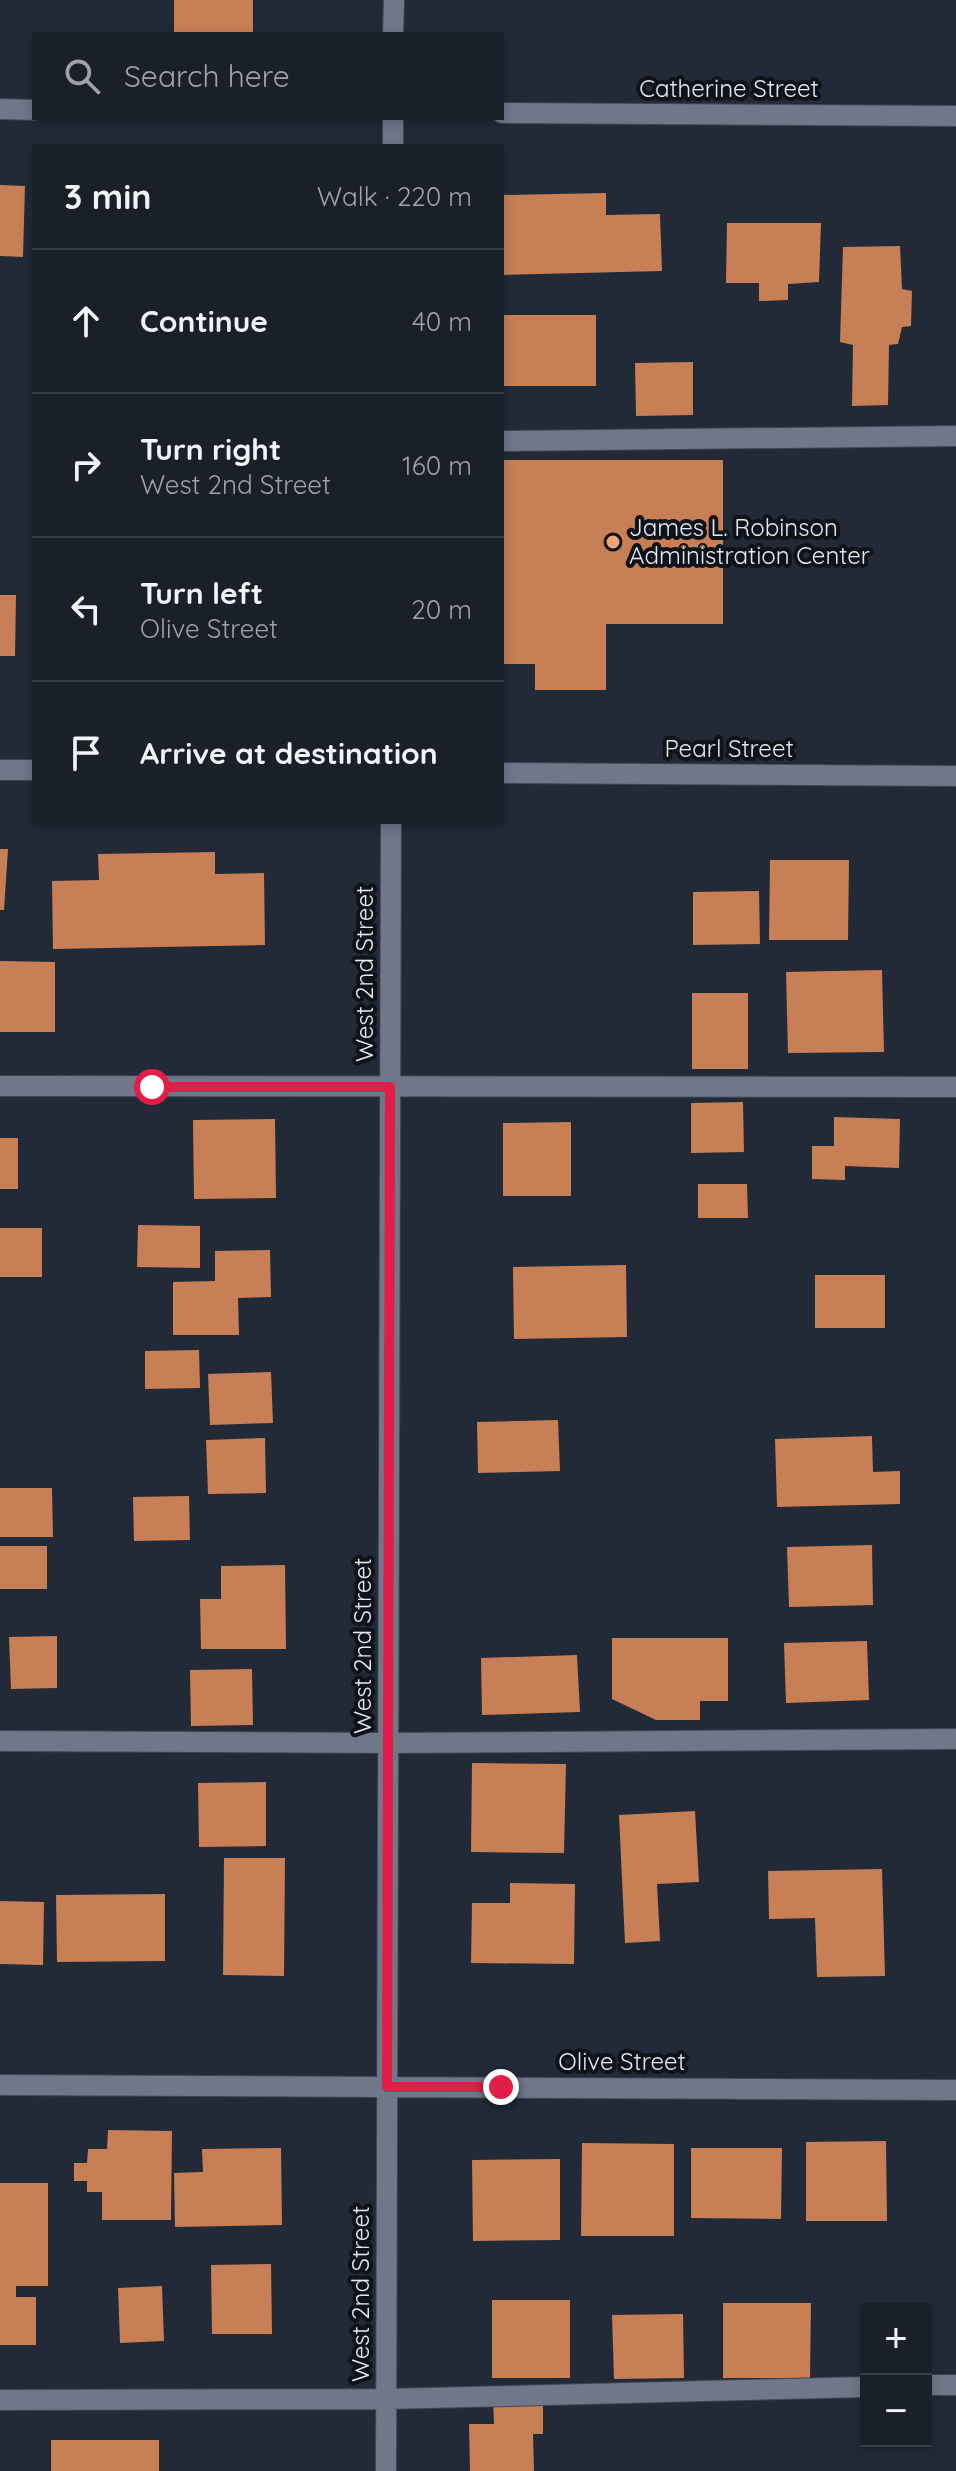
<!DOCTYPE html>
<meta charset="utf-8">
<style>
:root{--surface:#1a202a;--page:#232832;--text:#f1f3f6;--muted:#9fa3a8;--line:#383e47}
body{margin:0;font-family:Quicksand,sans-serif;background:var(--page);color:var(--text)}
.controls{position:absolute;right:24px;bottom:24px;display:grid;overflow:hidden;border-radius:0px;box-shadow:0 4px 12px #0003}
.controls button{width:72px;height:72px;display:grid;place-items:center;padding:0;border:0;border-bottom:2px solid var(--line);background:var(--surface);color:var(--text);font:40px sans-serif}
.stop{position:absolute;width:24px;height:24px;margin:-18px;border:6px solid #e11d48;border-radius:50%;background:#fff}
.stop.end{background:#e11d48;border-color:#fff;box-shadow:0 2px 8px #0008}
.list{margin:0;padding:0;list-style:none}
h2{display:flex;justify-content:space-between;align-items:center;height:104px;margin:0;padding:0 32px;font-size:34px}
h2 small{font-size:26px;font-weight:400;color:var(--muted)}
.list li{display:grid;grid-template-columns:52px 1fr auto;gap:24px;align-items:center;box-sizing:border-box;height:144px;padding:0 32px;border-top:2px solid var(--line)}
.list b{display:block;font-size:30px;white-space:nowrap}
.list p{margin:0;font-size:26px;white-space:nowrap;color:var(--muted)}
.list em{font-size:26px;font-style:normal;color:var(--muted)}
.icon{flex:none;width:44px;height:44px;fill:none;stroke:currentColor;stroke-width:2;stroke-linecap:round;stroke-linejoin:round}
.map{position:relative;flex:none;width:956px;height:2471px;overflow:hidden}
.search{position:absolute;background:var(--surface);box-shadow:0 4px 12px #0003;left:32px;top:32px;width:472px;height:88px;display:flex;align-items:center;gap:20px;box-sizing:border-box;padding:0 28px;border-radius:0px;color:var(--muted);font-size:30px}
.panel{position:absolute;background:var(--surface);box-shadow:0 4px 12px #0003;left:32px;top:144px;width:472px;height:680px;border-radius:0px}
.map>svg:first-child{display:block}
.building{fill:#c87f55}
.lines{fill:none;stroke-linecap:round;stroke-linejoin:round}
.minor-casing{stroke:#404552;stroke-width:22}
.minor{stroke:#6f7789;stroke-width:20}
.route{stroke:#e11d48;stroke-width:10}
.poi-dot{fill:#efa377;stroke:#0f1219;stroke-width:3}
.labels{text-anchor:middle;stroke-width:8;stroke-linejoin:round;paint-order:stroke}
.street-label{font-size:24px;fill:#e3e8f2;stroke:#0f1219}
.poi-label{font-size:24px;fill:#e3e8f2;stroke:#0f1219;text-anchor:start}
</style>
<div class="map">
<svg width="956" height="2471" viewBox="0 0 956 2471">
<rect width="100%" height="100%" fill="#222a38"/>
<!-- building -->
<path class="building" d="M174,0h79v34h-79z
M0,185l25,1 -2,71 -23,-1z
M606,193v22l54,-1 2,57 -160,4v-80z
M727,223h94l-2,59 -31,2v16l-29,1v-18h-33z
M900,246l2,43 10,2 -1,35 -9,1 -4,17 -9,1 -1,60 -36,1 1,-61 -13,-3 3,-95z
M502,315h94v71h-94z
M693,362v53l-57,1 -1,-53z
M502,460h221v164h-117v66h-71v-26h-33z
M0,595h16l-1,61h-15z
M0,849h8l-4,61h-4z
M215,852v22l49,-1 1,72 -212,4 -1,-68 47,-1 -1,-26z
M770,860h79l-1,80h-79z
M759,891l1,53 -67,1v-53z
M0,961l55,1v70h-55z
M882,970l2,82 -96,1 -2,-81z
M692,993h56v76h-56z
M743,1102l1,50 -53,1v-50z
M834,1117l66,2 -1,49 -54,-2v14l-33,-1v-33h22z
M275,1119l1,79 -82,1 -1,-79z
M571,1122v74h-68v-73z
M0,1138h18v51h-18z
M698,1184h49l1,34h-50z
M138,1225l62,1v42l-63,-1z
M0,1228h42v49h-42z
M270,1250l1,47 -33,1 1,37h-66v-53l42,-1v-30z
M626,1265l1,72 -113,2 -1,-72z
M815,1275h70v53h-70z
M199,1350l1,38 -55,1v-38z
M271,1372l2,51 -63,2 -2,-51z
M558,1420l2,51 -82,2 -1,-51z
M872,1436l1,36 27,-1v33l-123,3 -2,-68z
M265,1438l1,55 -58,1 -2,-54z
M0,1488h52l1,49h-53z
M189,1496l1,44 -56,1 -1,-44z
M872,1545l1,60 -84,2 -2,-60z
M0,1546h47v43h-47z
M285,1565l1,84h-85l-1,-50h21v-33z
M57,1636v52l-46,1 -2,-52z
M612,1638h116v63h-28v19h-44l-44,-21z
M867,1641l2,59 -83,3 -2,-60z
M577,1655l3,57 -98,3 -1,-57z
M252,1669l1,56 -62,1 -1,-56z
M472,1763l94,1 -2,89 -93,-1z
M266,1782v64l-67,1 -1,-64z
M695,1811l4,71 -42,2 3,57 -35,2 -6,-128z
M224,1858h61l-1,118 -61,-1z
M882,1869l3,107 -68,1 -2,-59 -46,1 -1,-48z
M510,1883l65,1 -1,80 -103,-1 1,-60h38z
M165,1894v67l-108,1 -1,-67z
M0,1901l44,1 -1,63 -43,-1z
M108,2130l64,1 -1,89h-69v-28h-15v-11h-13v-18h13l1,-14h19z
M886,2141l1,80h-81v-79z
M582,2143l92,1v92h-93z
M281,2148l1,77 -107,2 -1,-54 29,-1 -1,-23z
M691,2148h91l-1,71 -90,-1z
M560,2159v81l-87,1 -1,-81z
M0,2183h48v103h-32v11h20v48h-36z
M271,2264l1,70h-60l-1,-69z
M162,2286l2,55 -44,2 -2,-55z
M492,2300h78v78h-78z
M723,2303h88l-1,75h-87z
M683,2314l1,64 -70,1 -2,-64z
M543,2398v36h-10l1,37h-64l-1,-47h25l-1,-25z
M51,2440h108v31h-108z"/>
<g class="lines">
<defs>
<path id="minor" d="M393,34l1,-34
M0,109l34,1
M502,113l454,3
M393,146v-28
M502,441l454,-5
M0,770h34
M502,773l454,3
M0,1086l956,1
M0,1741l388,2 568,-4
M0,2085l956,5
M926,2385h30
M0,2400l386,-1 480,-12
M386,2471l5,-1649"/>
</defs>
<!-- minor casing -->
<use href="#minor" class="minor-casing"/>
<!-- minor -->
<use href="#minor" class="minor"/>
</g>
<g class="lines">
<!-- route -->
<path class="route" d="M152,1087h238l-3,1000h114"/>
</g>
<!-- markers -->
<circle class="poi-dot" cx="613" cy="542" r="8"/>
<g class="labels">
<!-- street labels -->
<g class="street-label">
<text x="729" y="97">Catherine Street</text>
<text x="729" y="757">Pearl Street</text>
<text transform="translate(365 974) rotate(-90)" y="8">West 2nd Street</text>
<text transform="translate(363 1646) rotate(-90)" y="8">West 2nd Street</text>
<text x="622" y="2070">Olive Street</text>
<text transform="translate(361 2294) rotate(-90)" y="8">West 2nd Street</text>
</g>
<!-- poi labels -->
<g class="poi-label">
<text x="629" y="536">James L. Robinson<tspan x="629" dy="28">Administration Center</tspan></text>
</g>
</g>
</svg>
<div class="controls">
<button>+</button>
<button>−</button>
</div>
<div class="stop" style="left:152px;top:1087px"></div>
<div class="stop end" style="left:501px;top:2087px"></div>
<div class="search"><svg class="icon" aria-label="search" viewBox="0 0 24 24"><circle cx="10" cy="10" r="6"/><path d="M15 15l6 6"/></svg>Search here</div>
<section class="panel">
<h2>3 min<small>Walk · 220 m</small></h2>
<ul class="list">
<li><svg class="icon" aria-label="ahead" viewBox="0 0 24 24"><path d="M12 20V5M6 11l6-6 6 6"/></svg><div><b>Continue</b></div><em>40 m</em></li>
<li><svg class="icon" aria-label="right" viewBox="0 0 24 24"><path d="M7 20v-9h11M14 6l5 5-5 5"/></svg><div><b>Turn right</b><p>West 2nd Street</p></div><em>160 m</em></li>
<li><svg class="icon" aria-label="left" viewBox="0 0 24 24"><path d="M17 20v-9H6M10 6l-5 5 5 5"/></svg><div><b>Turn left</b><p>Olive Street</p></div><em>20 m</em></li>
<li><svg class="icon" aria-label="arrive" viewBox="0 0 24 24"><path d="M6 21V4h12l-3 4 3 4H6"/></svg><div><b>Arrive at destination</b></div></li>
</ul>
</section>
</div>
